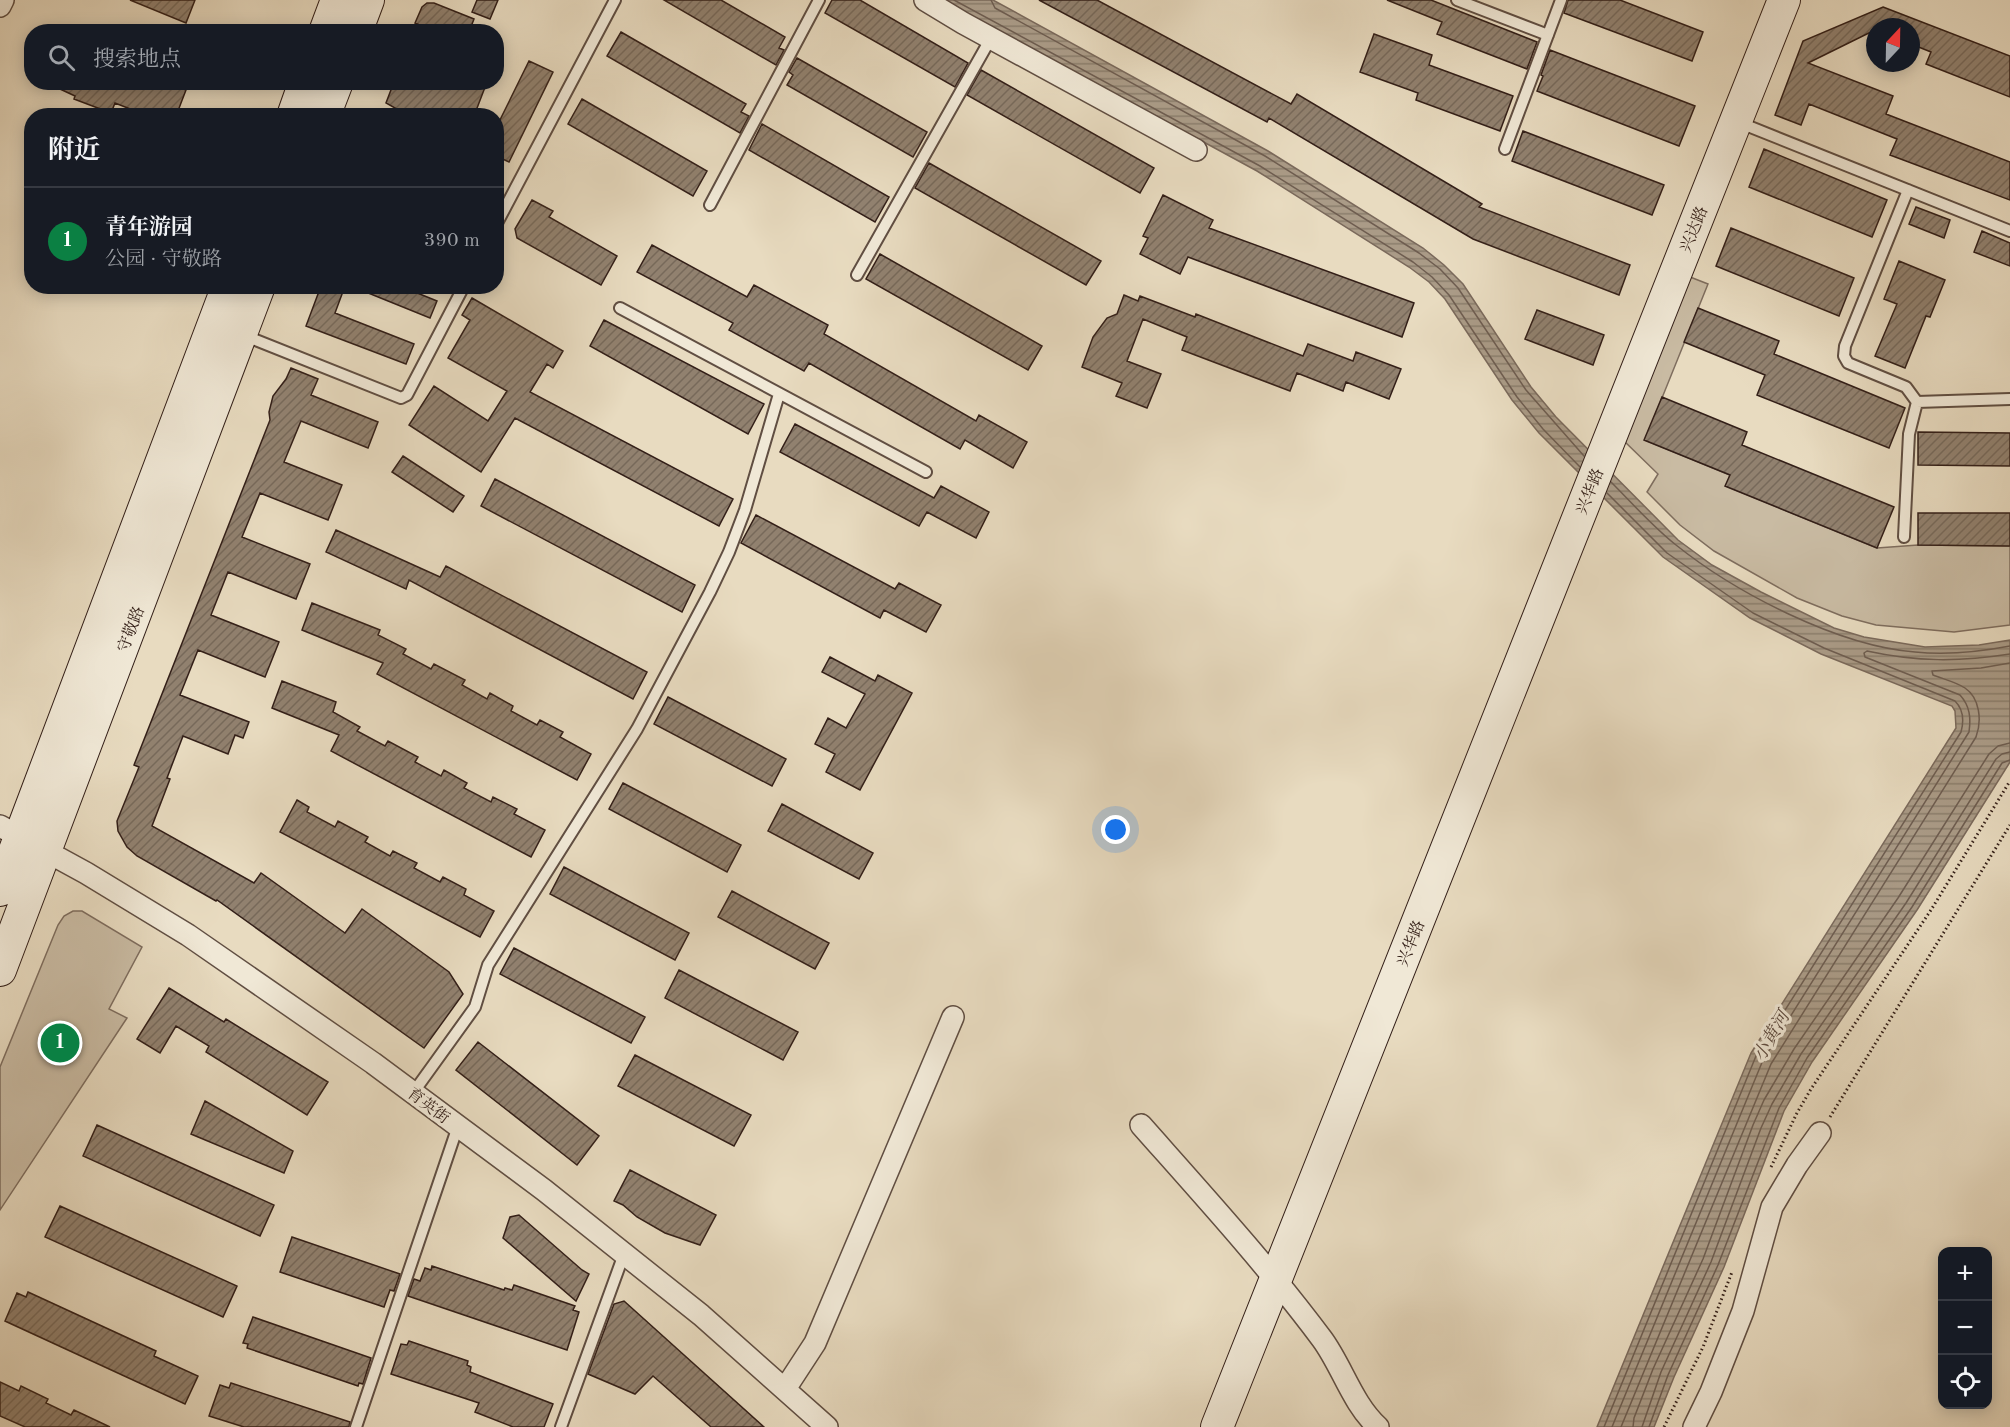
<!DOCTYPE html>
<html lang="zh">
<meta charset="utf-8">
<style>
:root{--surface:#171b24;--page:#20242c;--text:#f1f3f6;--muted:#9ea1a6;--line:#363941;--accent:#0b8043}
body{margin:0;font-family:"Old Standard TT","Noto Serif SC",serif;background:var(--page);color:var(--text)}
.controls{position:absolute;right:18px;bottom:18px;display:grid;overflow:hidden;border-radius:12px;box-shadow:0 3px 15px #0003}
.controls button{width:54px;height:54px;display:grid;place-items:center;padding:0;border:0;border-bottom:2px solid var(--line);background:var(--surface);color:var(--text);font:30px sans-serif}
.compass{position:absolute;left:1866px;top:18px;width:54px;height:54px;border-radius:50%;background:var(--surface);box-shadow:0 3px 15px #0003;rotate:22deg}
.you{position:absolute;left:1116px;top:830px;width:21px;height:21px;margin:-15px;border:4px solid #fff;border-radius:50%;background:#1a73e8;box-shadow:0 0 0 9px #1a73e833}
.badge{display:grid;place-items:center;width:39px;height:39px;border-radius:50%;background:var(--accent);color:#fff;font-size:20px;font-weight:700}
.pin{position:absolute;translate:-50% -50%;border:3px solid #fff;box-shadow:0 2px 6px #0006}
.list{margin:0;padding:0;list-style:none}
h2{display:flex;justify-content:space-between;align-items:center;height:78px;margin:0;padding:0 24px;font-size:26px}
h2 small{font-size:20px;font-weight:400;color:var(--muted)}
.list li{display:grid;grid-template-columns:39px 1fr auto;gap:18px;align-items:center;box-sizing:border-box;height:108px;padding:0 24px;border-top:2px solid var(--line)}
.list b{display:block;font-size:22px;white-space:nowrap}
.list p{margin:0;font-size:20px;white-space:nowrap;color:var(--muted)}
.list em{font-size:20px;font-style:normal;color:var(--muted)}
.icon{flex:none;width:33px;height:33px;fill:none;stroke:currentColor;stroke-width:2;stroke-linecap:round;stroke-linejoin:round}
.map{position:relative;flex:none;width:2010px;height:1427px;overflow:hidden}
.search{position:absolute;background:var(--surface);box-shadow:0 3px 15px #0003;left:24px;top:24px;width:480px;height:66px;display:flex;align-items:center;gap:15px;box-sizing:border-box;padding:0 21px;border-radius:24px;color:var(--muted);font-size:22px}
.panel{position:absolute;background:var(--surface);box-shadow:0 3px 15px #0003;left:24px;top:108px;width:480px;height:186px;border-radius:24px}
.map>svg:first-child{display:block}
.green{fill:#c9bba3;stroke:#7e6d5e;stroke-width:1.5}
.water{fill:url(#water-rules);stroke:#7a695b;stroke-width:1.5}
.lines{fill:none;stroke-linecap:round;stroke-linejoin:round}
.shore{stroke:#6e5d50;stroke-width:1.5}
.building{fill:url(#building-hatch);stroke:#331f18;stroke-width:1.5}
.lane-casing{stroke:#604e42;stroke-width:14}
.street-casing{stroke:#604e42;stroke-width:24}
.secondary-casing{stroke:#331f18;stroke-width:34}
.path{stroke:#331f18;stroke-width:3;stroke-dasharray:1.5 3;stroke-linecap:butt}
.lane{stroke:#f0e8d6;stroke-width:10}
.street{stroke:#f0e8d6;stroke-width:21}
.secondary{stroke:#f0e8d6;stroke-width:32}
.labels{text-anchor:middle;stroke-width:6;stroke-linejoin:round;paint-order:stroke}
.street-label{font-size:16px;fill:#331f18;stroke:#f0e8d6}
.water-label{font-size:18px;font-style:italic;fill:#5d4a3f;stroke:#f0e8d6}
</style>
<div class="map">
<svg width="2010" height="1427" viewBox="0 0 2010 1427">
<defs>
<pattern id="water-rules" width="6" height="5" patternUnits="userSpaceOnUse" patternTransform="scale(1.5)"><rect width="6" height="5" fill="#aa9b87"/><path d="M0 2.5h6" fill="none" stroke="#8b7e6d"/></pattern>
<pattern id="building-hatch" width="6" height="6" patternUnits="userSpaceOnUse" patternTransform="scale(1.5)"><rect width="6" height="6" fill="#91816f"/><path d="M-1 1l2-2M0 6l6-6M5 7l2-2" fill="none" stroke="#77695a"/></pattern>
</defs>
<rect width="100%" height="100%" fill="#e8dbc0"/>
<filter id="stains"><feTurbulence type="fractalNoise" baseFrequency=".00333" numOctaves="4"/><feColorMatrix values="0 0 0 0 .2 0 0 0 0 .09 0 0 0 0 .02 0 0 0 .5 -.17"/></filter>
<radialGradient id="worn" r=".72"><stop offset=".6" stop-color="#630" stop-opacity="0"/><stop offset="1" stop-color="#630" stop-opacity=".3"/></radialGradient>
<!-- green -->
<path class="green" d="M1685,275l23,9 -63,156 85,35 -4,11 151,62 41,-3 92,1v79l-56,7 -78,-7 -34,-9 -45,-18 -83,-47 -34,-26 -33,-33 11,-18 -38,-37z
M73,911h9l60,36 -33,62 18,9 -127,192v-143l58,-142 6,-9z"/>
<!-- water -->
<path class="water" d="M942,0h51l275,151 155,97 21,17 19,19 68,103 25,30 122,123 34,25 49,27 73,36 30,9 61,10 54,-2 31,-5v122l-93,148 -105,152 -28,49 -60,156 -50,110 -20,50h-57l154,-374 205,-325 -1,-17 -3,-5 -131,-52 -71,-36 -87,-61 -124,-124 -27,-33 -67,-101 -16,-17 -20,-15 -152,-96z"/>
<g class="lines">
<!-- shore -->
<path class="shore" d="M954,0l306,166 153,96 19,15 17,18 68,102 26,32 37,38
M991,0l4,8 270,148 154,97 21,16 18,19 68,102 58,66
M1611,482c21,21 42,45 65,63 60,48 162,101 239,107 31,3 64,0 95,-6
M1604,1427l152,-371 205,-324c3,-11 2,-23 -6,-31l-131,-53 -71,-35 -86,-60 -60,-60
M1612,1427l151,-367 206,-328c2,-14 1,-26 -9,-37l-95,-38 -1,-4 3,-2c50,11 92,11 143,3
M1621,1427l150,-363 205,-327c6,-16 4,-39 -11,-49 -9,-6 -22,-9 -32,-13l-1,-4 49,-3 29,-5
M1633,1427l1,-9 19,-49 50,-110 50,-134 11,-25 30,-51 104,-151 91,-144 9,-8 12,-3
M1642,1427l19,-55 50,-110 50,-134 11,-24 29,-50 105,-151 90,-144 6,-5 8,-2
M1649,1427l19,-52 50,-110 61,-157 28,-50 105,-151 90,-144 8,-3"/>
</g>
<!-- building -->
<path class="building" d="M130,0h65l-9,23z
M477,0h21l-8,19 -18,-7z
M664,0h57l64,37 -6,11 5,2 -8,15z
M832,0h28l108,63 -13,24 -130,-74z
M1039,0h58l194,104 6,-10 185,110 -3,3 151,58 -11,30 -146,-56 -204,-121 -2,4z
M1387,0h44l106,42 -10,27 -90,-35 5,-12z
M1568,0h52l83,32 -11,29 -128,-48z
M427,3h7l40,16 -5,13h-33l-21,-9 7,-16z
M1883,7l127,49v41l-84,-33 5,-12 -20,-8v-17h-36v3l-67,33 85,33 -7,18 124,48v38l-120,-45 7,-16 -88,-35 -8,21 -26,-10 28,-74z
M621,32l125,72 -5,8 8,4 -9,17 -133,-77z
M1374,34l58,21 -3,10 84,31 -13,35 -84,-31 2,-7 -58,-21z
M1550,50l145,56 -16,40 -142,-55 6,-15 -2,-1z
M797,58l130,74 -14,25 -126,-72 6,-10 -4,-3z
M529,61l24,11 -44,90 -13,-6v-28z
M981,70l173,98 -14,25 -173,-98z
M45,82h121l20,8 -10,26h-28l-33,-13 -4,10 -37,-14 1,-3z
M394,82h93l-13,34h-65l-23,-13z
M582,99l125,72 -14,25 -125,-72z
M762,124l127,73 -14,25 -126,-72z
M1523,131l141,54 -12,30 -140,-54z
M1764,149l123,51 -15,37 -123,-50z
M929,163l172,98 -15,24 -171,-97z
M1163,195l50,25 -4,8 205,75 -12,34 -214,-80 -8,17 -40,-20 8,-16 -5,-2z
M532,200l21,11 -4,6 68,39 -16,29 -84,-47 -2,-9z
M1916,207l34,13 -6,18 -35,-14z
M1731,228l123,50 -15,38 -123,-50z
M1982,231l28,12v23l-36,-14z
M652,245l95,52 7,-12 74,40 -4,9 152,87 3,-6 48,27 -14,26 -48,-28 -5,9 -151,-86 -5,8 -75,-41 4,-7 -96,-51z
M880,254l162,92 -14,24 -162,-91z
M1899,261l46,19 -15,37 -4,-1 -21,52 -30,-12 22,-52 -13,-5z
M321,286h24l-10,27 79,31 -8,20 -100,-38z
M351,286h49l37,15 -7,17z
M1124,295l14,6 2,-5 55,21 1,-3 107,42 5,-12 45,17 3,-9 45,17 -12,30 -43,-17 -3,9 -46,-18 -7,18 -108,-41 5,-13 -44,-18 -16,42 34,13 -14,34 -31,-12 6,-13 -40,-16 11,-30 14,-19 10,-4z
M472,298l91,53 -10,17 -6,-4 -17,28 203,107 -14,27 -204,-108 -34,54 -72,-47 25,-39 54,35 19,-30 -59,-33 22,-38 -8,-5z
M1698,308l81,33 -5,13 131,54 -16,40 -132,-53 8,-20 -81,-33z
M1537,310l67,25 -11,30 -68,-26z
M604,320l160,84 -16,30 -158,-88z
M291,368l27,11 -7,16 67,27 -10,26 -67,-27 -17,41 58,23 -14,35 -68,-27 -18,44 68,27 -14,35 -68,-27 -17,43 68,27 -14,35 -67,-27 -18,45 69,27 -6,16 -8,-3 -7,19 -45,-18 -16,42 3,1 -18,47 102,57 7,-10 84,60 17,-24 87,63 14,22 -39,54 -207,-148 -1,1 -79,-45 -10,-9 -9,-16 -1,-10 22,-54 -5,-2 136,-345 -1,-8 4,-16 13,-17z
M1662,397l85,35 -5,13 152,62 -17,41 -152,-62 5,-11 -86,-35z
M795,424l139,74 7,-12 48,26 -13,26 -49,-26 -8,14 -139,-74z
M1918,432l92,1v33l-92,-1z
M403,456l61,40 -11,16 -61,-40z
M495,479l200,106 -13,27 -201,-106z
M1918,513h92v33l-92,-1z
M756,515l139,74 4,-6 42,22 -15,27 -42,-22 -4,8 -139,-75z
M336,530l104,47 6,-11 201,106 -14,27 -224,-119 -3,9 -80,-37z
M312,603l68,27 -2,5 28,14 -3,5 28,15 3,-5 31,16 -3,5 25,14 3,-6 23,13 -2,5 26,14 3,-5 23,12 -3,5 31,17 -14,26 -200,-106 6,-11 -81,-33z
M830,657l45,24 3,-6 34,18 -52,97 -34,-18 9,-18 -20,-10 13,-26 18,10 19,-34 -43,-22z
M282,681l54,21 -3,10 27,15 -3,4 28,15 3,-5 30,16 -3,5 26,14 3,-6 23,13 -3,5 27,14 2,-5 24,12 -3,5 31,16 -14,27 -200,-106 8,-16 -67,-27z
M668,697l118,62 -14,27 -118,-62z
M623,783l118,62 -14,27 -118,-63z
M297,800l12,7 -2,5 28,15 3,-6 30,16 -3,5 25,14 3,-5 24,12 -3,5 26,14 3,-5 23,12 -2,6 30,16 -14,26 -200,-105z
M782,804l91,49 -14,26 -91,-48z
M564,867l125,66 -14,27 -125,-66z
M732,891l97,52 -14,26 -97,-52z
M514,948l131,69 -14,26 -131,-69z
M679,970l119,62 -15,28 -118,-62z
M169,988l55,34 2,-3 102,63 -21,33 -101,-63 3,-6 -33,-20 -16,27 -23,-14z
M478,1042l121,94 -22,29 -121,-95z
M635,1055l116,60 -17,31 -116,-60z
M205,1101l88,50 -9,22 -93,-39z
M97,1125l177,80 -14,31 -177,-80z
M630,1170l86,45 -16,30 -35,-12 -28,-16 -14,-12 -9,-4z
M60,1206l177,80 -14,31 -178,-80z
M519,1215l63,55 7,4 -13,27 -73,-63 7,-21z
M292,1237l108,37 -6,17 -4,-1 -6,17 -104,-35z
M432,1266l72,24 1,-2 7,2 2,-5 61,21 -2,4 6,2 -12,38 -159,-54 6,-17 6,2 5,-13 6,2z
M28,1292l128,59 -2,5 44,20 -13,28 -180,-83 12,-28 9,4z
M624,1301l140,126h-53l-58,-51 -18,18 -47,-20 26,-70z
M253,1317l118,41 -8,26 -4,-1 -1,3 -111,-38 1,-4 -5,-1z
M409,1341l59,20 -1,4 4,2 -1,5 83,32 -9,23h-31l-38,-15 4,-9 -88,-29 10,-30 6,1z
M0,1382l19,9 2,-5 27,13 -2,4 25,12 3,-5 36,17h-85l-25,-11z
M231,1383l119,39 -1,5h-105l-35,-11 11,-31 9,3z"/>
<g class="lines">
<defs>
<path id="lane" d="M1457,0l91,35
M1738,122l272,109
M1505,149l56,-149
M1908,190l-63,156 -1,10 4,7 58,24 11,15
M710,205l109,-205
M496,225l119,-225
M857,275l134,-237
M620,308l306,164
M243,335l158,63 6,-3 57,-109
M1917,402l93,-3
M1904,537l5,-103 8,-32
M413,1093l62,-86 13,-42 149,-236 73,-137 19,-40 16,-42 34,-116
M356,1427l102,-301
M561,1427l63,-173"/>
<path id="street" d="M925,0l38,23 233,127
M0,6l3,-6
M0,826l86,47 102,62 185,128 171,127 157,125 126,112
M1141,1125c62,70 125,139 181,214 20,27 30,64 56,88
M785,1389l30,-46 138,-326
M1694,1427l17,-35 32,-81 29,-104 25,-42 23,-32"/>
<path id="secondary" d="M325,32l12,-32
M356,32l12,-32
M293,116l12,-34
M324,116l13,-34
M0,890l228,-604
M0,970l259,-684
M1217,1427l567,-1427"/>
</defs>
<!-- lane casing -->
<use href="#lane" class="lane-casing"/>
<!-- street casing -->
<use href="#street" class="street-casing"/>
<!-- secondary casing -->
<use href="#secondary" class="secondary-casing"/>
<!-- path -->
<path class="path" d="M1830,1117l180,-292
M1771,1167l26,-54 14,-24 120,-179 79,-129
M1664,1427l39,-80 29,-75"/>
<!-- lane -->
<use href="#lane" class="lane"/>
<!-- street -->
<use href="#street" class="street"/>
<!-- secondary -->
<use href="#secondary" class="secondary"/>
</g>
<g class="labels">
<!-- street labels -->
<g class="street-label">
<text transform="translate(1693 229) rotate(-68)" y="6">兴达路</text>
<text transform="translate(1589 491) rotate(-68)" y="6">兴华路</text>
<text transform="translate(130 629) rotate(-69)" y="6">守敬路</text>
<text transform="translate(1410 943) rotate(-68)" y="6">兴华路</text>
<text transform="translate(429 1105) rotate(37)" y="6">育英街</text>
</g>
<!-- water labels -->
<g class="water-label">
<text transform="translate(1771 1036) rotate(-60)" y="6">小黄河</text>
</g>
</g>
<rect width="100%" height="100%" filter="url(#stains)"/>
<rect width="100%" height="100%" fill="url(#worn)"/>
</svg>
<div class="controls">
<button>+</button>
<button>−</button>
<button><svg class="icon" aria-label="locate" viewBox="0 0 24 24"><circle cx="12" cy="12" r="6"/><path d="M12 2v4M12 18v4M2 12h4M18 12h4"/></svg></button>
</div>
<svg class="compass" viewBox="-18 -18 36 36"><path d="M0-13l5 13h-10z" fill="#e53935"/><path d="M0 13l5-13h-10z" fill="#9ea1a6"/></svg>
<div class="you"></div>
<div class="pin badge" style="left:60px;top:1043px">1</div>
<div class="search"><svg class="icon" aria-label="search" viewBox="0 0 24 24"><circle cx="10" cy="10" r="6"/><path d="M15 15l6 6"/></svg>搜索地点</div>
<section class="panel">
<h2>附近<small></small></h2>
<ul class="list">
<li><span class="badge">1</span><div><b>青年游园</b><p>公园 · 守敬路</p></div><em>390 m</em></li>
</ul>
</section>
</div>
